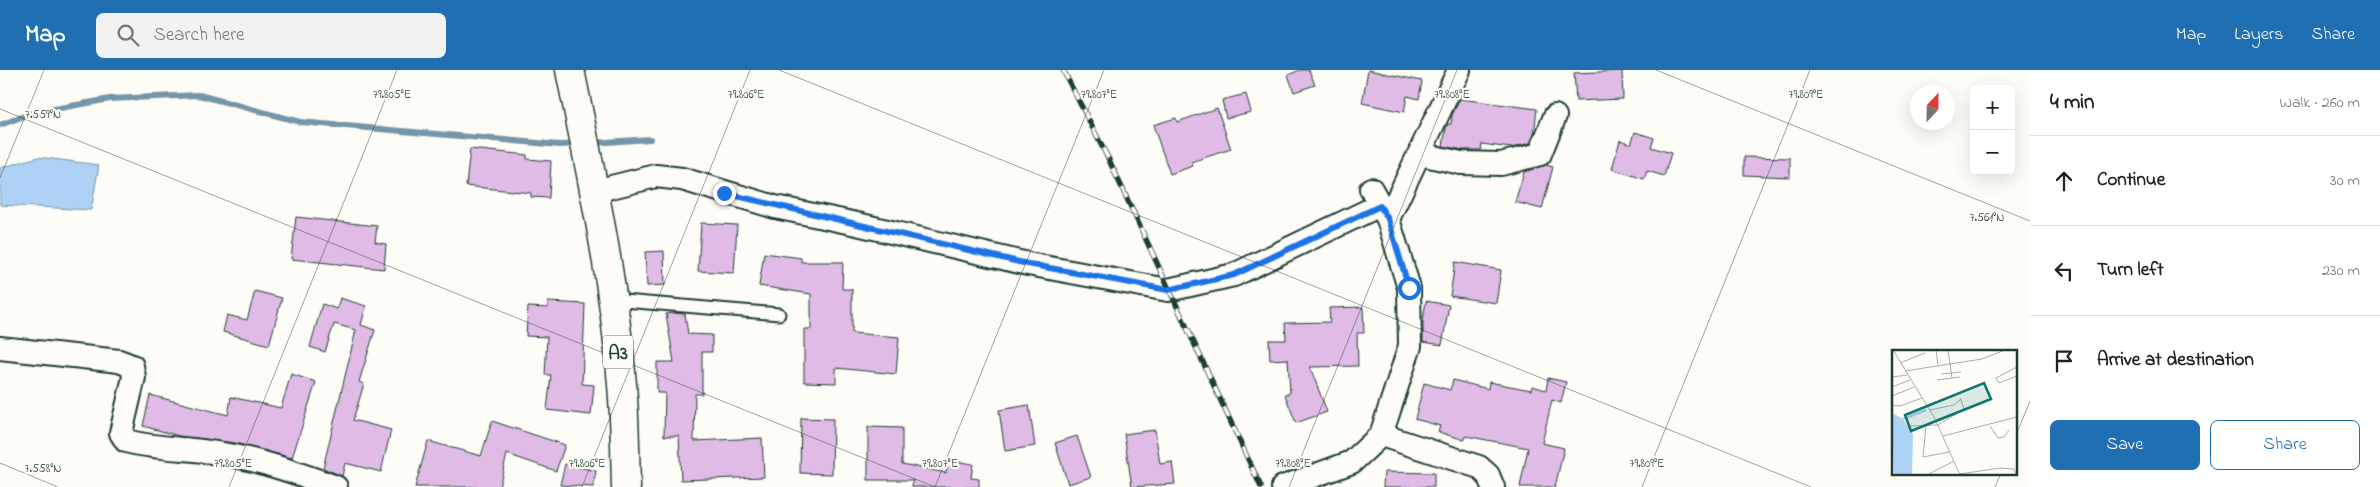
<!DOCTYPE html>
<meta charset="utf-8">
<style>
:root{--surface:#fff;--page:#f2f2f2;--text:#222;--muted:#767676;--line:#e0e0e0;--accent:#1f6fb2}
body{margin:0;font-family:"Indie Flower",sans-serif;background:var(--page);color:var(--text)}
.controls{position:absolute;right:15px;top:15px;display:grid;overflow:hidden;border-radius:8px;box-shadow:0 5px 20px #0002}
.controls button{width:45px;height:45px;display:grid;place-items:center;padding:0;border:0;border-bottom:1px solid var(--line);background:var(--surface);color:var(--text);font:25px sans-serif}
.compass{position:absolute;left:1910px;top:15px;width:45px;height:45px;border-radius:50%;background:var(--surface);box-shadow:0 5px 20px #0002;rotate:22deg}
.stop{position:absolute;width:15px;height:15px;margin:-11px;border:4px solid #1a73e8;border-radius:50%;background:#fff}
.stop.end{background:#1a73e8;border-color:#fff;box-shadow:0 1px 5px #0008}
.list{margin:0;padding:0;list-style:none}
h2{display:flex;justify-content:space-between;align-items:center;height:65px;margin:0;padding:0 20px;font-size:21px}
h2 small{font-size:16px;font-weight:400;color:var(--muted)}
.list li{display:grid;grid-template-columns:32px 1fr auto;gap:15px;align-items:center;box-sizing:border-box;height:90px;padding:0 20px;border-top:1px solid var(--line)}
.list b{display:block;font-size:19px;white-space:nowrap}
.list em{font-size:16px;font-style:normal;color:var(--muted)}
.actions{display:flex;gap:10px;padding:15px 20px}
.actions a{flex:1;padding:11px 0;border:1px solid var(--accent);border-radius:8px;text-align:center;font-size:18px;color:var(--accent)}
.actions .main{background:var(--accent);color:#fff}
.icon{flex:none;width:28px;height:28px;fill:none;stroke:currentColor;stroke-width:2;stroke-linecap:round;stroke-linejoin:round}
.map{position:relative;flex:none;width:2030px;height:417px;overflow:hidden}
header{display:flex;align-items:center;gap:30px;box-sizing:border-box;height:70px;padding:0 25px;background:var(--accent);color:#fff}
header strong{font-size:24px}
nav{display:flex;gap:28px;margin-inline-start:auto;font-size:18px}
.search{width:350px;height:45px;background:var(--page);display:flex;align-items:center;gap:12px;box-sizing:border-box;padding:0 18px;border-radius:8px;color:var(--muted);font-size:19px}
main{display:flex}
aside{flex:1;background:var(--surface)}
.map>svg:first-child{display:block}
.water{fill:#aed2f6;stroke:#7596a8}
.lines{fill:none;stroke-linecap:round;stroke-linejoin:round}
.stream{stroke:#7596a8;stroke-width:6}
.building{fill:#dfbbe6;stroke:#1f3d34}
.service-casing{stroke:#1f3d34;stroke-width:15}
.minor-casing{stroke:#1f3d34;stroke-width:26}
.trunk-casing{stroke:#1f3d34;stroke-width:31}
.service{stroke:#fdfcf7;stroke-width:11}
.minor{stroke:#fdfcf7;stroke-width:22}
.trunk{stroke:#fdfcf7;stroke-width:28}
.rail-casing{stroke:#1f3d34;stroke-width:5.5}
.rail{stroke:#fdfcf7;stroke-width:4;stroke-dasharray:11;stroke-linecap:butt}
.route{stroke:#1a73e8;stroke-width:6}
.ticks{fill:none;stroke:#1f3d34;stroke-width:1;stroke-opacity:0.45}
.labels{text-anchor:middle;stroke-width:4.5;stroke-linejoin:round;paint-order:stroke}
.shield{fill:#fdfcf7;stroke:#62766e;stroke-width:1}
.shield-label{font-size:19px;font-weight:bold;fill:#1f3d34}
.inset-river{fill:none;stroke:#aed2f6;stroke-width:2.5}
.inset-road{fill:none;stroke:#a4b0a9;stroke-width:1}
.view{fill:#0f766e;fill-opacity:0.15;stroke:#0f766e;stroke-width:2.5}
.inset-edge{fill:none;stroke:#1f3d34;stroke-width:2.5}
.ticks-label{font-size:12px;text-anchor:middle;fill:#1f3d34;stroke:#fdfcf7;stroke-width:4.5;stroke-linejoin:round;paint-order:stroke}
</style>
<header>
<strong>Map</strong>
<div class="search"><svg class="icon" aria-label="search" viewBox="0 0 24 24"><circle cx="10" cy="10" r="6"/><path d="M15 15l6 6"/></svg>Search here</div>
<nav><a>Map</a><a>Layers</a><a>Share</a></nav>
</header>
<main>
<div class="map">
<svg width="2030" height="417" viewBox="0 0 2030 417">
<rect width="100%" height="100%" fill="#fdfcf7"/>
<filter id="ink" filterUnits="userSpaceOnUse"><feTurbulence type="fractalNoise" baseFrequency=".02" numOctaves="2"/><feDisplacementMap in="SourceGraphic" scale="10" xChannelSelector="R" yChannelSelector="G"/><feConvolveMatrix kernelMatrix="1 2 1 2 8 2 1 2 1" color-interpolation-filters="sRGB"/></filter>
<g filter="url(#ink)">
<!-- water -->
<path class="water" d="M38,87l61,8 -8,45 -91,-5v-37z"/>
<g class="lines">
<!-- stream -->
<path class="stream" d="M0,55l32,-12 78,-14 89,-4 101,27 260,23 19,-1
M592,73l58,-4"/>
</g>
<!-- building -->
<path class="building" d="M1300,0h9l6,15 -21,7 -6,-17z
M1368,0l54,11 -3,18 -12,-3 -3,16 -42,-9z
M1622,1l1,28 -47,2 -2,-28z
M1246,24l5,18 -25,6 -4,-18z
M1460,29l77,10 -3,25 -4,9 -19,5 -29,-4 -1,6h-18l-20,-4 3,-18 2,-4h3l1,-9z
M1217,38l14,41 -40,13 2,4 -23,8 -17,-49 23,-7 1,4z
M1635,62l19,6 -3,9 20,6 -7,23 -17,-5 -3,8 -32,-10 8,-29 11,4z
M470,79l57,6v4l24,2 -2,37 -18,-1v-4l-65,-7z
M1744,87l46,1v19l-46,-2z
M1546,95l7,2 -11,42 -27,-7 9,-30z
M296,147l81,9 -2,16 11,2 -2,25 -93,-10z
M701,153l36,2 -3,48 -36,-2z
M664,181l1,34 -18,1 -2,-34z
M764,183l37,5v4h42l-1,27h10v44l47,4 -3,37 -60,-6v15l-32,-1v-53h7v-35l-52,-8z
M1455,192l46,8 -5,33 -46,-7z
M255,221l27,7 -13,47 -46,-13 4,-17 20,5z
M340,228l26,8 -5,19 14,5 -16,52 5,2 -11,36 38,10 -10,42 -36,-9 -3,13 -19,-8 33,-138 -22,-6 -9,28 -15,-5 12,-43 15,5z
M1426,231l23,4 -7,40 -19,-3v-22z
M548,232l37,2 -3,80 12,1 -3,30 -44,-5 4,-35h-6l2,-38 -21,-1 2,-29 20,1z
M1363,237l1,26h-7l1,33 -48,1 17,45 -31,11 -11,-28 5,-2 -2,-34 -18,1 -1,-20h17l-1,-17 45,-1 -1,-14z
M674,243l11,1 3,20 24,1v17h-10v42h-7l-1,47 68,-3 2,39 -83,3 -2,-44h-15l1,-43h-8v-31h17l-8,-48z
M291,304l25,8 -24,76 -57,-15 -56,-7 -36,-10 7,-31 78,20 3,-18 50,11z
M1548,308l18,4 -5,21 -9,-3 -10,43 22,5 -9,39h-35l8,-39 -62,-12 -1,4 -27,-8 2,-6 -25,-7 9,-36 26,7 3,-10 35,9 1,-7 42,8 1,-4 14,4z
M1029,335l6,41 -30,5 -6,-41z
M801,348l32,1 -1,55 -32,-1z
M492,351l73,24 -9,26 -49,-17 -8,33h-84l13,-46 53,15z
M868,357l34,1v36l44,9 2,-13 25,4 -2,14 8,1v8h-67l1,-7h-45z
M1155,360l5,34 12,-2 3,22 -43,3 -8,-53z
M1077,366l14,41 -23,7 -13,-41z
M565,394l31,7 -3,16 -33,-2z
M1384,402l50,1v14h-51z"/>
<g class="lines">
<defs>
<path id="service" d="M612,230l167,14"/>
<path id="minor" d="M1420,84l41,9 40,1 39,-10 15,-38
M595,121l61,-15 26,3 93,28 82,17 171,40 140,26 66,-15 146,-70
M1388,149l71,-149
M0,278l119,13 13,5 2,11 -13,56 5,8c30,8 61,7 91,12 41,6 80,20 119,34
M1381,365l98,32 9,8 5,12
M1283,417l69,-25 29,-27 29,-89 -1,-58 -21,-69 -17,-30"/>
<path id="trunk" d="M570,0c21,104 44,209 52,315 3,33 3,68 4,102"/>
</defs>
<!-- service casing -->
<use href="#service" class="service-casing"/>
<!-- minor casing -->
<use href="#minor" class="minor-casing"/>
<!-- trunk casing -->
<use href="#trunk" class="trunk-casing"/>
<!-- service -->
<use href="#service" class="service"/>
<!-- minor -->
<use href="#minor" class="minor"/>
<!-- trunk -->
<use href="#trunk" class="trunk"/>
<defs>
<path id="rail" d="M1063,0l47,92 151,325"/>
</defs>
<!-- rail casing -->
<use href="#rail" class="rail-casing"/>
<!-- rail -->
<use href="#rail" class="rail"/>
</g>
</g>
<g class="lines" filter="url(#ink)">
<!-- route -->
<path class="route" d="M724,123l304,71 140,26 66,-15 146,-69 8,13 21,69"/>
</g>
<!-- ticks -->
<path class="ticks" d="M779,0l1032,417M1656,0l374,151M0,39l935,378M0,108l44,-108M2016,365l14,-34M0,393l58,24M229,417l168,-417M582,417l168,-417M935,417l169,-417M1289,417l168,-417M1642,417l168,-417M1995,417l6,-14"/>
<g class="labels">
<!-- shield labels -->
<rect class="shield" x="603" y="265.5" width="30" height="33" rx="4"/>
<g class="shield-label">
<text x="618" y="289">A3</text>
</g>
</g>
<!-- overview -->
<g transform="translate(1892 280)">
<rect width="125" height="125" fill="#fdfcf7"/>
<path d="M0,63l11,6 10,15 -1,41h-17l-1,-4z" fill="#aed2f6"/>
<path class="inset-river" d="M11,69l23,-9"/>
<path class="inset-road" d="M1,0l41,67 26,58M44,0l2,15M56,0l4,28M8,13l25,-10M125,17l-21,11 3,5 18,-7M13,21l77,-12 23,-9M49,24l20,-2M0,27l15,-2M45,30l23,-3M0,37l18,-7M0,46l22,-9M0,55l8,1 22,-8M38,60l24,-5 7,-6M17,76l29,-1 26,-16 -4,-11M34,76l-3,31 26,-5M98,76l8,12 6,-1 5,-7M51,86l74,-19M68,124l40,-6 14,1 2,6M35,125l27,-14"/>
<path class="view" d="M92,33l7,16 -80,32 -6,-16z"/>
<rect width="125" height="125" class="inset-edge"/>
</g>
<g class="ticks-label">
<text x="392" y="28">79.805°E</text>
<text x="746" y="28">79.806°E</text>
<text x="1099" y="28">79.807°E</text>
<text x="1452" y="28">79.808°E</text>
<text x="1806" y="28">79.809°E</text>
<text x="43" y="48">7.559°N</text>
<text x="1987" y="151">7.561°N</text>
<text x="233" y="397">79.805°E</text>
<text x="587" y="397">79.806°E</text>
<text x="940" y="397">79.807°E</text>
<text x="1293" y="397">79.808°E</text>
<text x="1647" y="397">79.809°E</text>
<text x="43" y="402">7.558°N</text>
</g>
</svg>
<div class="controls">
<button>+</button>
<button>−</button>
</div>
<svg class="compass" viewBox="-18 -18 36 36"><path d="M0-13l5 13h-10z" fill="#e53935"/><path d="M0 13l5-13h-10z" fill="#767676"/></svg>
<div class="stop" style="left:1409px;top:218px"></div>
<div class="stop end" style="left:724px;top:123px"></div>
</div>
<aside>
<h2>4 min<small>Walk · 260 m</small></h2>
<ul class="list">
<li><svg class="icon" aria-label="ahead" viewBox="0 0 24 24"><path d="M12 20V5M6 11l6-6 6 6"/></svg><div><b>Continue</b></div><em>30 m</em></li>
<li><svg class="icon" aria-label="left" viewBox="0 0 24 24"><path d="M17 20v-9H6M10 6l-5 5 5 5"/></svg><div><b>Turn left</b></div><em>230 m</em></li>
<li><svg class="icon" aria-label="arrive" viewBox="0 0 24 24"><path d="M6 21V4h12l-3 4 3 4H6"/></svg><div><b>Arrive at destination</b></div></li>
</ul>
<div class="actions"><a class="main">Save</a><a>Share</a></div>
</aside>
</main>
